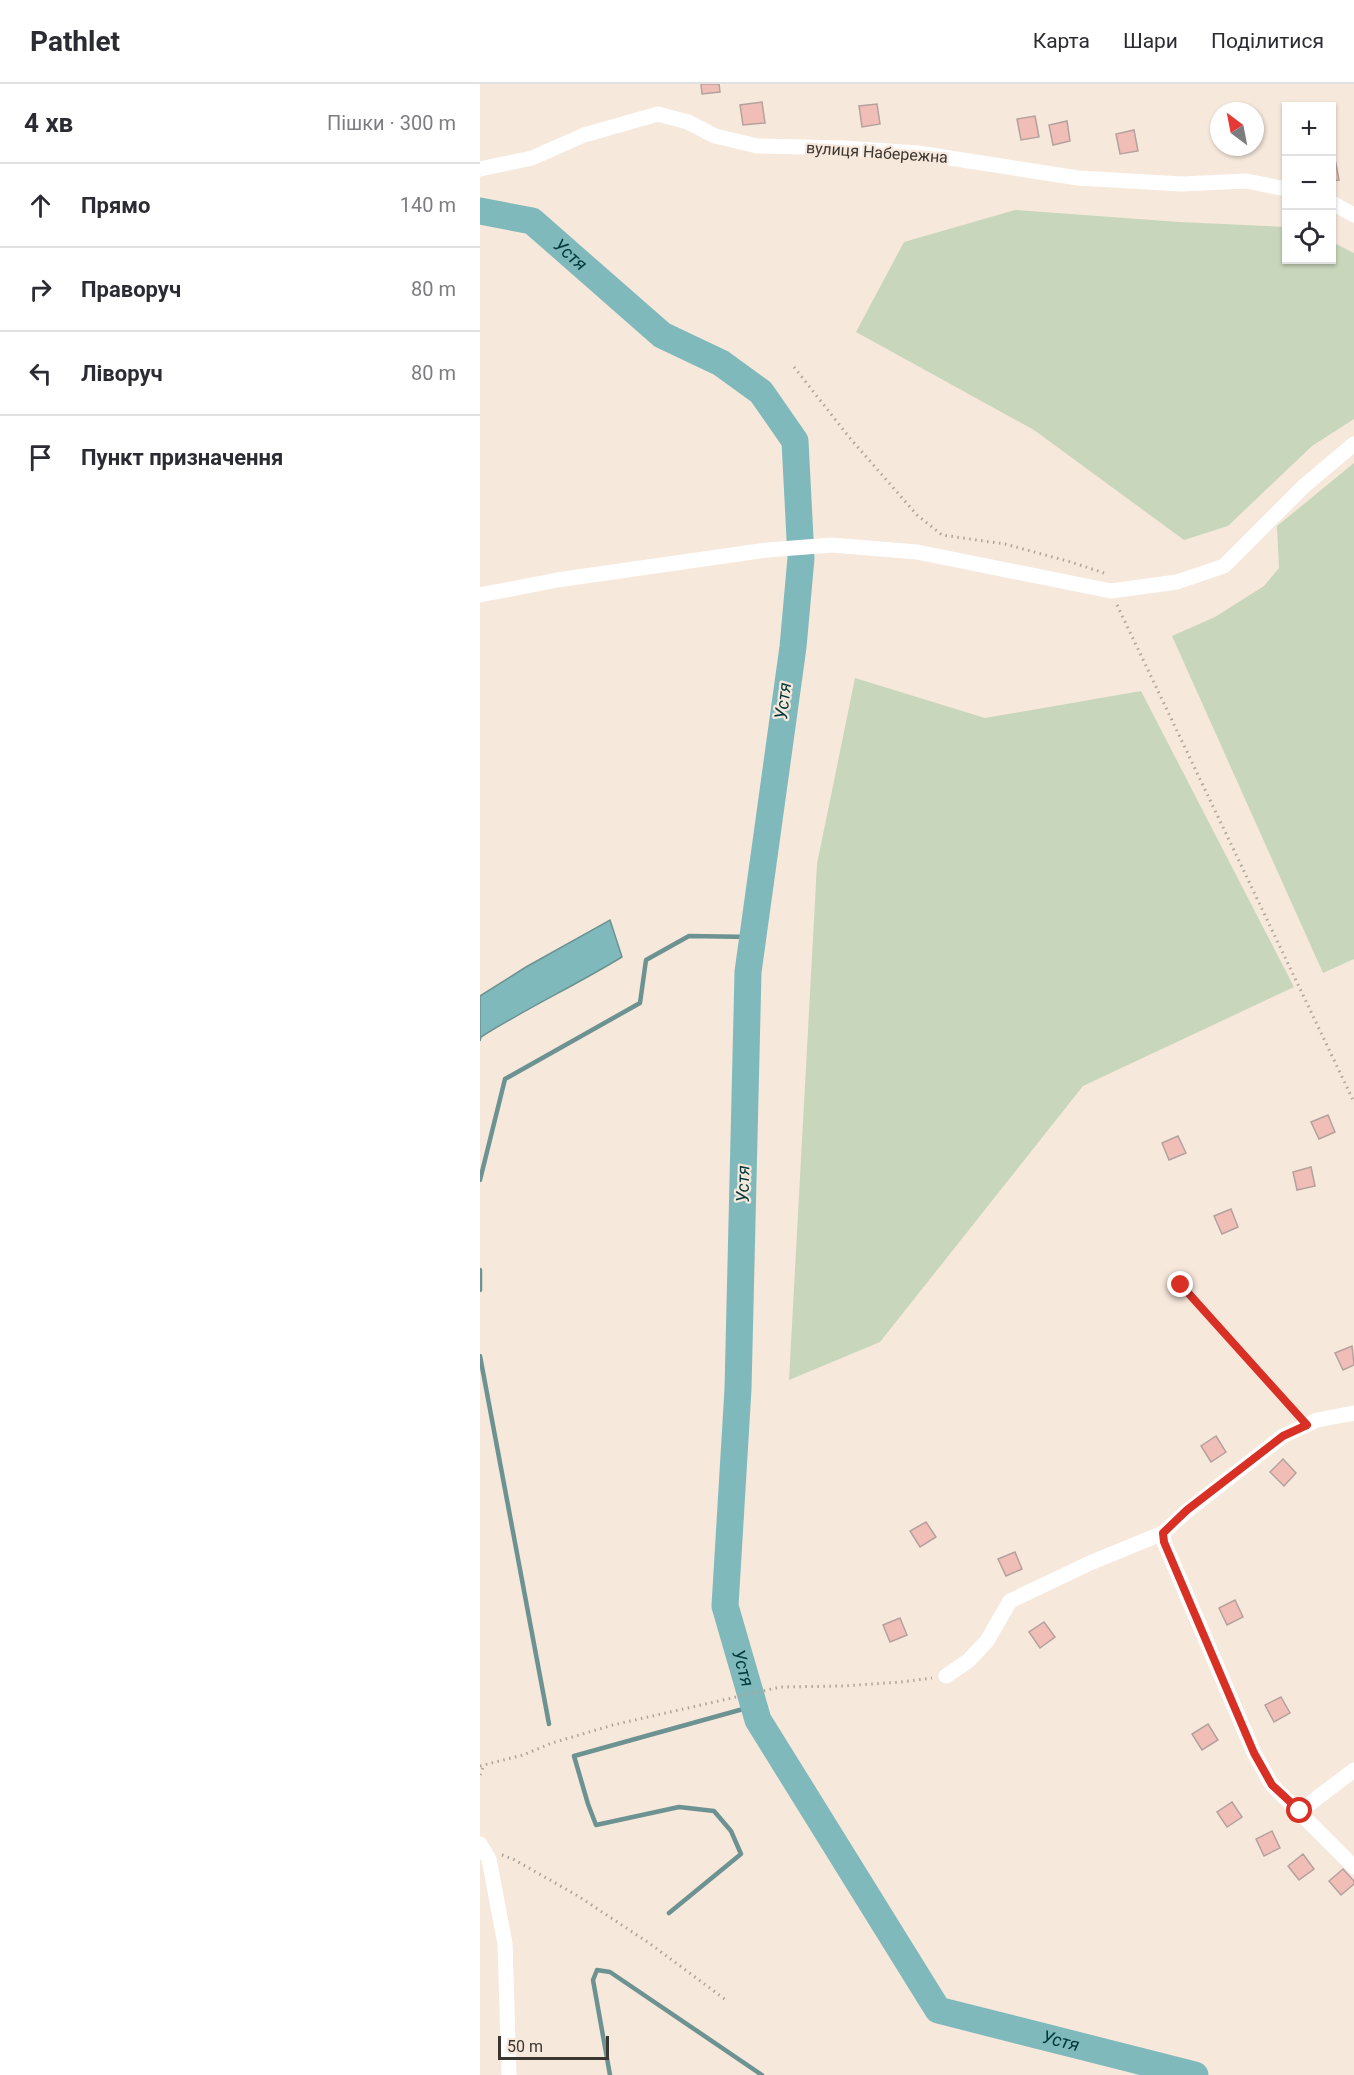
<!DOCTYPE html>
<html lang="uk">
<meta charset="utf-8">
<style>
:root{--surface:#fff;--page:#f2f2f3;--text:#2b2b33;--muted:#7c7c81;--line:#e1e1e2}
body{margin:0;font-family:Roboto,sans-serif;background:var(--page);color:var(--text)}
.controls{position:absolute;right:18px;top:18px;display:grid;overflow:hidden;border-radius:0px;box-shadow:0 2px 4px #0004}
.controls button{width:54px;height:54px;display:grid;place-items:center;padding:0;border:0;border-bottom:2px solid var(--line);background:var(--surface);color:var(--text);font:30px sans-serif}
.compass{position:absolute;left:730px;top:18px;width:54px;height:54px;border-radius:50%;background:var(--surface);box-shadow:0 2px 4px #0004;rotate:328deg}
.scale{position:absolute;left:18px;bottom:15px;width:111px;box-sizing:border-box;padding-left:6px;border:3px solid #3c3631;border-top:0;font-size:16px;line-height:21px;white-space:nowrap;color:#3c3631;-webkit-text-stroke:4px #f7e8dc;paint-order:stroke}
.stop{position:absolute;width:18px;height:18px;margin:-14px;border:4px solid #d93025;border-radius:50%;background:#fff}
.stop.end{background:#d93025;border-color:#fff;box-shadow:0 2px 6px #0008}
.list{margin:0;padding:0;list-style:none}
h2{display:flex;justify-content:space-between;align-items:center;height:78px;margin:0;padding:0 24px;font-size:26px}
h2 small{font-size:20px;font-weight:400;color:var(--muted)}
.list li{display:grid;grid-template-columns:39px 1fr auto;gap:18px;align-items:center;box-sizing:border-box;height:84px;padding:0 24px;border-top:2px solid var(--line)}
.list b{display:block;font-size:22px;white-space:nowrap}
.list em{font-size:20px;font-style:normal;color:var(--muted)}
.icon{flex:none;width:33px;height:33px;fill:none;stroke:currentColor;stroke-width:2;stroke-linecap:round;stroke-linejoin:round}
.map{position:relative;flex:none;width:874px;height:1991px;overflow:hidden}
header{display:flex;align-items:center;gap:36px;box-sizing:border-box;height:84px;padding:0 30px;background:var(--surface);border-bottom:2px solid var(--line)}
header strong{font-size:28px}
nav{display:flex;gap:33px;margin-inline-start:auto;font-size:21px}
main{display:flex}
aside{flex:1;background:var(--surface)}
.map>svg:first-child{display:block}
.green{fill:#c8d6bb}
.water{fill:#80b9bb;stroke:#6c9292;stroke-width:1.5}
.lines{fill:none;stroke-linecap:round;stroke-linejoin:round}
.stream{stroke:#6c9292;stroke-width:4.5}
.river{stroke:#80b9bb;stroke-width:27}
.building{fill:#f1beb7;stroke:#b4a19e;stroke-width:1.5}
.path{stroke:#afa49a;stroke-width:3;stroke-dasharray:1.5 4.5;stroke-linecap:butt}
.service{stroke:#fff;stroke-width:8}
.minor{stroke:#fff;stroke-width:15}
.route{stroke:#d93025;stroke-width:8}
.labels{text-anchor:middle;stroke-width:4.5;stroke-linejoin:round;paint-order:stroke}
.street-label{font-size:16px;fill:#3c3631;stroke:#f7e8dc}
.water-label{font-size:18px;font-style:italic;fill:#003739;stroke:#f7e8dc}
</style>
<header>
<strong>Pathlet</strong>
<nav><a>Карта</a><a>Шари</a><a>Поділитися</a></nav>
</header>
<main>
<aside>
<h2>4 хв<small>Пішки · 300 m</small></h2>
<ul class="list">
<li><svg class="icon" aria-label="ahead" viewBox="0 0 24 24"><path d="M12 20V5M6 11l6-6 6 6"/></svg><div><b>Прямо</b></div><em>140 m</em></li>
<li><svg class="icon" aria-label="right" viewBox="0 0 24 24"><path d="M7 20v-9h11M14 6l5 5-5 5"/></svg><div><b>Праворуч</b></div><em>80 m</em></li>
<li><svg class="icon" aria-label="left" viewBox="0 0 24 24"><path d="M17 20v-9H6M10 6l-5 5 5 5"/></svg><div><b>Ліворуч</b></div><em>80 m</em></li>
<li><svg class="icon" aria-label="arrive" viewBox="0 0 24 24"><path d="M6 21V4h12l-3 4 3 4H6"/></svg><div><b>Пункт призначення</b></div></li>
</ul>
</aside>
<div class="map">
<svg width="874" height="1991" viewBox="0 0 874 1991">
<rect width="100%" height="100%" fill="#f7e8dc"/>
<!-- green -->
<path class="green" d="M535,126l164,12 107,5v33h46v-18l22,11v166l-42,27 -84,80 -44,14 -150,-110 -178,-98 48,-90z
M874,379v496l-31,14 -151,-337 43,-19 49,-31 15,-18 -2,-42z
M375,594l130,40 156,-27 153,296 -211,99 -203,256 -91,38 28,-516z"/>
<!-- water -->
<path class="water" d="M130,836l12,37c-46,28 -95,51 -141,80l-1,4v-45l46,-29z"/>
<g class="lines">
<!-- stream -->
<path class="stream" d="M0,1096l25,-101 135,-76 6,-43 43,-24 63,1
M0,1186v20
M0,1272l69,368
M189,1829l72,-59 -10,-23 -17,-20 -35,-4 -83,18 -8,-21 -14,-48 180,-50
M130,1991l-17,-95 4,-10 13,2 152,103"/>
<!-- river -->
<path class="river" id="s1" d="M0,127l52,10 130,114 59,28 40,29 34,49 6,117 -8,89 -45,325 -10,417 -13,217 33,114 180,290 257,65"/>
</g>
<!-- building -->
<path class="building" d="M221,0h18l1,8 -18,2z
M282,18l3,21 -22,2 -3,-20z
M397,20l3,20 -18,3 -3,-21z
M555,32l4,21 -18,3 -4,-21z
M587,37l3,20 -17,4 -4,-20z
M654,46l4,21 -18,3 -4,-20z
M855,75l4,21 -7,1v-21z
M848,1031l7,17 -16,7 -8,-17z
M698,1052l8,17 -17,7 -7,-17z
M831,1083l4,19 -18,4 -4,-18z
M751,1125l7,18 -16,7 -8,-18z
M872,1262l2,19 -11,5 -8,-17z
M736,1352l10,16 -15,10 -10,-16z
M803,1375l13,14 -12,13 -14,-14z
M446,1438l10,15 -16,10 -10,-16z
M535,1468l7,17 -16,7 -8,-17z
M755,1516l8,17 -16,8 -8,-17z
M420,1534l7,17 -17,7 -7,-17z
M564,1538l11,15 -15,11 -11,-16z
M801,1613l9,16 -16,9 -9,-17z
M728,1640l10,16 -16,10 -10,-16z
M752,1718l10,15 -15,10 -10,-15z
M792,1747l8,17 -16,8 -8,-17z
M823,1770l11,15 -15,11 -11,-14z
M863,1785l11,12v3l-13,11 -12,-14z"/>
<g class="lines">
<!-- path -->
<path class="path" d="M314,283l55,70 68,78 25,20 63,9 66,18 33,11
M637,521l237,497
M0,1682l43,-11 29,-12 61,-18 167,-38 63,-1 58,-4 31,-4
M0,1691l4,-10
M22,1771l11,4 65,37 71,47 77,57"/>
<!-- service -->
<path class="service" d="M701,1201l126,140"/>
<!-- minor -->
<path class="minor" d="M0,85l52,-11 52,-23 74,-21 30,8 27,14 42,10 87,2 74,5 160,25 104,6 64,-3 40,8
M852,119l22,12
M0,511l77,-15 210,-30 65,-5 85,7 194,39 66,-9 47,-16 80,-80 50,-42
M874,1329l-37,7 -34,16 -96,75 -24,22 1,9 90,211 18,32 82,82
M466,1592l22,-15 19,-20 23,-40 80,-38 73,-30
M820,1727l54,-41
M0,1760l9,15 16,85 4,131"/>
</g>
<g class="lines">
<!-- route -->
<path class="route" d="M701,1201l126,140 -24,11 -96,74 -24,23 1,9 90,211 18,32 28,26"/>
</g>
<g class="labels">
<!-- street labels -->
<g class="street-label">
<text transform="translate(397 68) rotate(4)" y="6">вулиця Набережна</text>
</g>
<!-- water labels -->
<g class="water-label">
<text dy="6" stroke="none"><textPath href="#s1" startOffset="104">Устя</textPath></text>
<text transform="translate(303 617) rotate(-83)" y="6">Устя</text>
<text transform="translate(263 1100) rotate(-89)" y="6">Устя</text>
<text dy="6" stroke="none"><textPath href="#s1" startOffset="1634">Устя</textPath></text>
<text dy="6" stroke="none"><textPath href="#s1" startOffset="2156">Устя</textPath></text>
</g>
</g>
</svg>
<div class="controls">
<button>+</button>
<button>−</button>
<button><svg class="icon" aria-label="locate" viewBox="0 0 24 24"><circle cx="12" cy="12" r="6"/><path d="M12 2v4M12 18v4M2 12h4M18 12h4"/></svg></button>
</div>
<svg class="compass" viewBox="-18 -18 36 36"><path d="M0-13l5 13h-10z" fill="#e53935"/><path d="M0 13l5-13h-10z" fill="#7c7c81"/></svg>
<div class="scale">50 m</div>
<div class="stop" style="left:820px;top:1727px"></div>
<div class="stop end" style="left:701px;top:1201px"></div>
</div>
</main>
